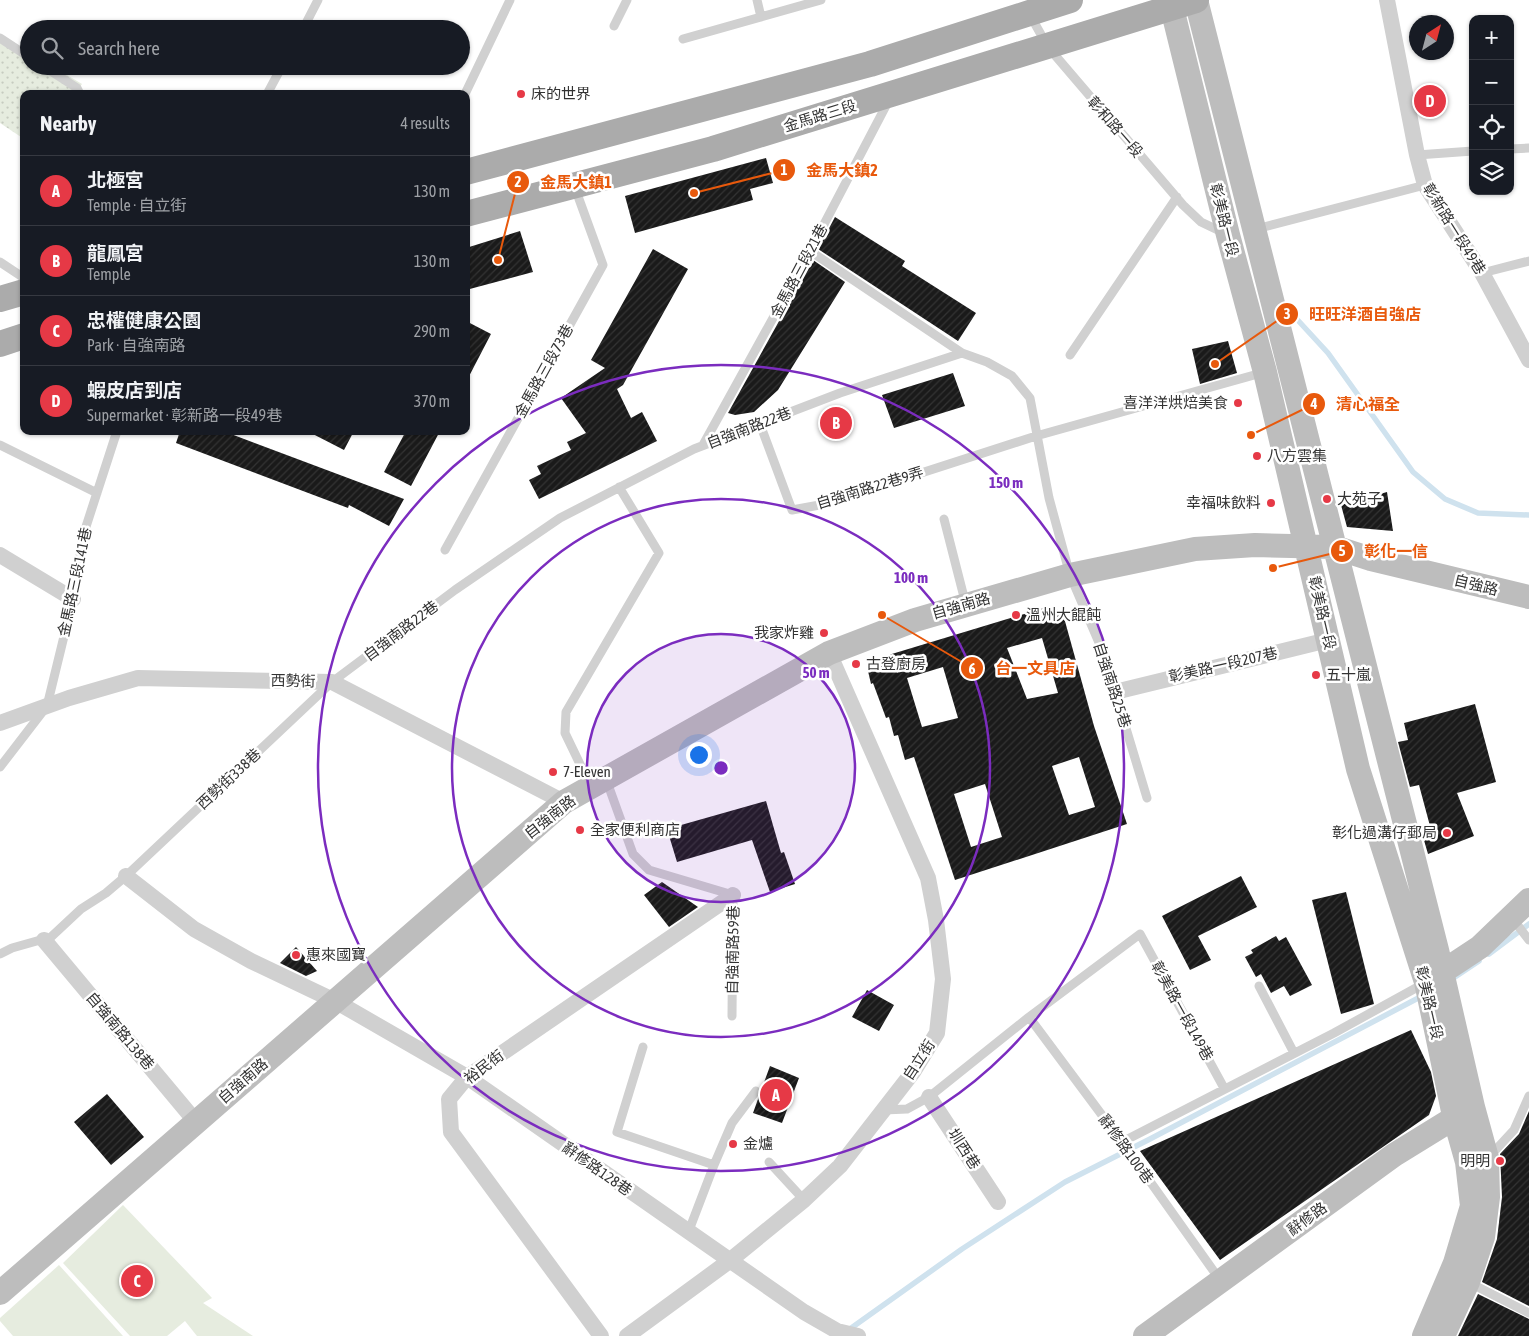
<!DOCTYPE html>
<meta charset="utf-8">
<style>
:root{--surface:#171b24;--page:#242831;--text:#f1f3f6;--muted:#9ea1a6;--line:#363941;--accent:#e63946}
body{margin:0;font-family:"Asap Condensed","Noto Sans TC",sans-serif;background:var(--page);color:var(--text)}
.controls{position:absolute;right:15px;top:15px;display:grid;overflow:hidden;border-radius:10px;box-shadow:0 1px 4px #0004}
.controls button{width:45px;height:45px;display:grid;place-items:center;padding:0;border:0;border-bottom:1px solid var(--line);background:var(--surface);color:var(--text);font:25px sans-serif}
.compass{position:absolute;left:1409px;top:15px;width:45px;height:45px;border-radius:50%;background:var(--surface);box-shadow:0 1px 4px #0004;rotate:36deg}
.you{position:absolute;left:698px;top:754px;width:18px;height:18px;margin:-12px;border:4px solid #fff;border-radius:50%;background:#1a73e8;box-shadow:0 0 0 8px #1a73e833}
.badge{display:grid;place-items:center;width:32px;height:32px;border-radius:50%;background:var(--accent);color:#fff;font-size:16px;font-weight:700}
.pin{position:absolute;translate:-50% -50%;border:2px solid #fff;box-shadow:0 1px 5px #0006}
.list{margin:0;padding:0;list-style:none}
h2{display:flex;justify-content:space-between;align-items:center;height:65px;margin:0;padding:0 20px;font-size:21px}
h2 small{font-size:16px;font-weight:400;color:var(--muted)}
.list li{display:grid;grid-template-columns:32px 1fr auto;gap:15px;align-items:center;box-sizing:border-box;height:70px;padding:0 20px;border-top:1px solid var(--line)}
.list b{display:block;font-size:19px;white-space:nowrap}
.list p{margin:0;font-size:16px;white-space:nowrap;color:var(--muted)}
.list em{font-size:16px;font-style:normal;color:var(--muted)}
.icon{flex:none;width:28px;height:28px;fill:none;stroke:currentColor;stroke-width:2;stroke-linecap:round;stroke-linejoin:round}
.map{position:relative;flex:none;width:1529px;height:1336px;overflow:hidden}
.search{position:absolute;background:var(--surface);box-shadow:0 1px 4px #0004;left:20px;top:20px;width:450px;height:55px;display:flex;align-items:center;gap:12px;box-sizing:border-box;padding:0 18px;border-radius:28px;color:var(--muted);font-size:19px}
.panel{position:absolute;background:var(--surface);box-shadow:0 1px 4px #0004;left:20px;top:90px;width:450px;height:345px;border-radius:10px}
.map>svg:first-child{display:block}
.grass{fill:url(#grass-dots)}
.park{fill:#e6ecdf}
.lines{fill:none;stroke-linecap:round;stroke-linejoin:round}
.stream{stroke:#cfe2ee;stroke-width:5.5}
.building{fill:url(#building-hatch);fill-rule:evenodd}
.lane{stroke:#d0d0d0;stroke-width:9}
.street{stroke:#d0d0d0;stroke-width:16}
.secondary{stroke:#bdbdbd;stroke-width:24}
.primary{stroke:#ababab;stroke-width:26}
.ring{fill:none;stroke:#7b2cbf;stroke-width:2.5}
.poi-dot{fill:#e63946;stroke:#fff;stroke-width:2}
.labels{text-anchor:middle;stroke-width:5;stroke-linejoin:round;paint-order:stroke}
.poi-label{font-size:15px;fill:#333;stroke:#fff;text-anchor:start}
.street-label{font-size:15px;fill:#333;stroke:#fff}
.centre{fill:#7b2cbf;stroke:#fff;stroke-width:2.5}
.ring-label{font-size:15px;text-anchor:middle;font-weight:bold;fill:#7b2cbf;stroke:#fff;stroke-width:5;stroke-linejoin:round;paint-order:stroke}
.leader{fill:none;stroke:#e8590c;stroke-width:2}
.callout-dot{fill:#e8590c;stroke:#fff;stroke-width:2}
.mark-label{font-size:15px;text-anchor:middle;font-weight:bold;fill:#fff}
.callout-label{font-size:16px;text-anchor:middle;font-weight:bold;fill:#e8590c;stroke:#fff;stroke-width:5;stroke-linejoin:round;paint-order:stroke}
</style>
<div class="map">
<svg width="1529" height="1336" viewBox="0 0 1529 1336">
<defs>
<pattern id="grass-dots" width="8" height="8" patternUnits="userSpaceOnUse" patternTransform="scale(1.25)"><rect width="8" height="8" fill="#e6ecdf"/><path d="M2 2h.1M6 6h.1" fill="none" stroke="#c6cbc0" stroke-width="1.8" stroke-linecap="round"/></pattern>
<pattern id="building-hatch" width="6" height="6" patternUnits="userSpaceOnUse" patternTransform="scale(1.25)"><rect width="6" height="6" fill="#1a1a1a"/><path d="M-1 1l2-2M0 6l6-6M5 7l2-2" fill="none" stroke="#333"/></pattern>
</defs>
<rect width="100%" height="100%" fill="#fff"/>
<!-- grass -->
<path class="grass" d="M0,36l29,17v13h23l30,18 -7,10h-51v45l-24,-16z"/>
<!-- park -->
<path class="park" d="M123,1205l89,93 -9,5 50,33h-56l-12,-15 -18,15h-37l-67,-73z
M59,1265l64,71h-110l-13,-15v-3z"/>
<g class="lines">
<!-- stream -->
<path class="stream" d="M1282,303l46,50 85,119 32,27 33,14 51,2
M1489,954l40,-30
M1449,981l30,-20
M847,1331l115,-82 103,-67 85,-43 274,-144"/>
</g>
<!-- building -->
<path class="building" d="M766,158l7,25 -23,6 3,11 -118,33 -10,-37z
M835,217l70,44 -3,5 74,47 -18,28 -140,-92z
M520,231l13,41 -67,18v-42z
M653,249l35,20 -65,116 -6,4 14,29 11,-6 15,29 -118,58 -10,-19 12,-6 -4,-8 34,-16 -4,-8 19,-9 -25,-35 44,-30 -14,-8z
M813,260l32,22 -67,108 -24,22 -19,3 -7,-2z
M466,321l25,13 -25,48z
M1228,341l9,32 -37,11 -8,-35z
M953,373l12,33 -71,22 -12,-33z
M180,431h43l181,68 -15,27 -40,-21 -1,3 -172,-65z
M307,431h47l-10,19z
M406,431h34l-29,55 -27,-14z
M1387,492l6,39 -46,-4 -6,-22z
M1044,608h11l8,6 31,112 33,98 -172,56 -41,-123 -9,3 -7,-25 -4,1 -5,-19 -3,1 -13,-35 -2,1 -3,-13 4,-11zM1042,638l16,55 -31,6 -20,-51zM943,667l15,51 -36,9 -15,-49zM1079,757l16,50 -26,8 -17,-49zM985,784l17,53 -31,10 -17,-53z
M1475,704l21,78 -39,11 17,43 -46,18 -7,-24 9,-4 -11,-41 -9,2 -12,-45 10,-2 -4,-17z
M766,801l15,52 3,-1 11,32 -25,8 -18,-52 -75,22 -10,-33z
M1241,876l16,31 -59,29 13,24 -21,10 -28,-54z
M662,882l36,25 -29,20 -25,-32z
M1346,892l28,112 -33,10 -29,-114z
M1276,936l3,5 7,-4 26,48 -22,11 -6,-10 -13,7 -10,-19 -5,3 -11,-20 8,-4 -2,-3z
M296,947l21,24 -11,5 -26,-13z
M867,990l27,15 -15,26 -27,-14z
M1411,1030l20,42 5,24 -7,19 -209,145 -80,-109z
M770,1066l29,12 -17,45 -29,-10z
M107,1094l37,43 -33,28 -37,-43z
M1529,1111v195l-47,-24 15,-43 5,-42 -2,-43 19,-20z
M1478,1294l51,25v17h-71z"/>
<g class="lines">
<!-- lane -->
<path class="lane" d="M757,0l4,17
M1030,15l18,32 135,158 18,17 23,11
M614,26l13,-26
M303,29l15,-29
M0,38l29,19
M683,39l138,-39
M43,66l34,22 3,6
M267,94l15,-28
M465,94l45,-94
M1510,149l19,-1
M1417,155l56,-4
M1256,229l169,-44
M810,251l152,102
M0,262l24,16
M1482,273l47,-12
M1070,355l107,-158
M760,424l32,86 33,-6 211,-68 229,-64
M0,445l97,48
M703,445l107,-194 79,-151
M944,519l22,86
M445,550l158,-285 -28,-77
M0,767l47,-61 30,-123 5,-44 35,-108
M606,779l27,75 16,16 84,25 -1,121
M591,787l-26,-54 1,-21 93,-159 -40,-66
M1512,918l17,22
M0,954l12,-6 39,-11 30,-28 25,-16 20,-17 206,-194 123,-92 105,-72 134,-69 146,-56 122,-40 25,9 25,14 18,22 19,100 21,77 33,77 44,146
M1259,986l35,67
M1029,1017l93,125 98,138
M643,1047l-26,85 97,33 -26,68
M884,1110l23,-1 22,-12 100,-80 111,-83 84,154
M1122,1142l212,-109 91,-50
M1489,1157l25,-27 15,-34
M769,1162l35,38
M714,1165l18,-42 24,-32
M1468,1282l61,31"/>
<!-- street -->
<path class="street" d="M1387,0l30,155 8,30 57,88 47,87
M0,555l73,44
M1119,691l209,-51
M0,723l69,-25 69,-20 194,4 232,120
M126,876l68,53 57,32 84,40 132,76 337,235 33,19 21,5
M44,940l152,182
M929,1097l69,105
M601,1336l-150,-204 -2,-33 18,-22 266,-182
M627,1336l101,-74 76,-62 36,-34 73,-94 24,-39 6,-54 -7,-59 -8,-42 -99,-225"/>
<!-- secondary -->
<path class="secondary" d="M1170,0l58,235 37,137 93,397 68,213 28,134 13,46 5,44 -17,57 -31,73
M1196,0l241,950 36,157 14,51 1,39 -5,40 -15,45 -25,54
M1430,980l50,-33 49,-47
M0,1293l564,-491 265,-149 86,-33 155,-45 125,-26 60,-4 79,2 37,12 158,38
M1145,1336l249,-181 73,-45"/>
<!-- primary -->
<path class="primary" d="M466,172l404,-108 200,-64
M466,214l247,-65 483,-149
M0,299l24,-7
M0,344l24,-8"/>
</g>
<!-- distance rings -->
<circle cx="721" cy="768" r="134" fill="#7b2cbf" fill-opacity=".12"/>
<g class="ring">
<circle cx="721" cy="768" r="134"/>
<circle cx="721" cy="768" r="269"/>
<circle cx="721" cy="768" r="403"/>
</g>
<!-- markers -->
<g class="poi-dot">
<circle cx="521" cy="94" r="5"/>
<circle cx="1238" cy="403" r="5"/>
<circle cx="1257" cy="456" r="5"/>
<circle cx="1327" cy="499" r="5"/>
<circle cx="1271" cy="503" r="5"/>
<circle cx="1016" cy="615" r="5"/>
<circle cx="824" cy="633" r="5"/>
<circle cx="856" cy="664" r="5"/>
<circle cx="1316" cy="675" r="5"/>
<circle cx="553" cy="772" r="5"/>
<circle cx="580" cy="830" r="5"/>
<circle cx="1447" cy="833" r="5"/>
<circle cx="296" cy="955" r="5"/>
<circle cx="733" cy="1144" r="5"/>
<circle cx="1500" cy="1161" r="5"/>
</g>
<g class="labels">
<!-- poi labels -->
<g class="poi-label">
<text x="531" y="99">床的世界</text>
<text x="1228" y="408" text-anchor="end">喜洋洋烘焙美食</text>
<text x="1267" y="461">八方雲集</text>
<text x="1337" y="504">大苑子</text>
<text x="1261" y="508" text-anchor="end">幸福味飲料</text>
<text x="1026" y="620">溫州大餛飩</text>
<text x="814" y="638" text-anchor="end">我家炸雞</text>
<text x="866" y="669">古登廚房</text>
<text x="1326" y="680">五十嵐</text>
<text x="563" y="777">7-Eleven</text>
<text x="590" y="835">全家便利商店</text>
<text x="1437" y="838" text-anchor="end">彰化過溝仔郵局</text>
<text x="306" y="960">惠來國寶</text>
<text x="743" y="1149">金爐</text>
<text x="1490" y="1166" text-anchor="end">明明</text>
</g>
<!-- street labels -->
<g class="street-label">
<text transform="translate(820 116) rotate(-17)" y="5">金馬路三段</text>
<text transform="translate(1115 127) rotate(49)" y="5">彰和路一段</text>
<text transform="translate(1224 220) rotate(76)" y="5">彰美路一段</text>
<text transform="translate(1454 229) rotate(58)" y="5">彰新路一段49巷</text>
<text transform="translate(799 271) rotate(-62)" y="5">金馬路三段21巷</text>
<text transform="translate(544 371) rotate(-61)" y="5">金馬路三段73巷</text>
<text transform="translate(749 428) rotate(-21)" y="5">自強南路22巷</text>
<text transform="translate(870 488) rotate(-17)" y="5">自強南路22巷9弄</text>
<text transform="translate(75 582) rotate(-78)" y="5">金馬路三段141巷</text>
<text transform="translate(1476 585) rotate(14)" y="5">自強路</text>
<text transform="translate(961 606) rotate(-16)" y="5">自強南路</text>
<text transform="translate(1322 613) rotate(77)" y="5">彰美路一段</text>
<text transform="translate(401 631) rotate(-37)" y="5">自強南路22巷</text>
<text transform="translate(1223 665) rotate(-13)" y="5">彰美路一段207巷</text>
<text transform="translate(293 681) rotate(1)" y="5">西勢街</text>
<text transform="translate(1112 685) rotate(72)" y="5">自強南路25巷</text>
<text transform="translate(229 779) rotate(-43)" y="5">西勢街338巷</text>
<text transform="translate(550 817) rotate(-38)" y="5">自強南路</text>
<text transform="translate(733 950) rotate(-89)" y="5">自強南路59巷</text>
<text transform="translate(1429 1003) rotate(77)" y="5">彰美路一段</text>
<text transform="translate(1182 1011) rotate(61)" y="5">彰美路一段149巷</text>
<text transform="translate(120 1031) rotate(50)" y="5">自強南路138巷</text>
<text transform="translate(919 1060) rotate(-57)" y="5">自立街</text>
<text transform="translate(484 1067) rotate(-37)" y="5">裕民街</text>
<text transform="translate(243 1081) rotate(-41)" y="5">自強南路</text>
<text transform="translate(964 1149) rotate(57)" y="5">圳西巷</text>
<text transform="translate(1126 1149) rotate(54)" y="5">辭修路100巷</text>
<text transform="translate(597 1169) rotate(35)" y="5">辭修路128巷</text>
<text transform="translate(1307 1219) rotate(-36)" y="5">辭修路</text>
</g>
</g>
<circle cx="721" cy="768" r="8" class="centre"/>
<g class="ring-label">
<text x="1006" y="488">150 m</text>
<text x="911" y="583">100 m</text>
<text x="816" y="678">50 m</text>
</g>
<!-- callouts -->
<path class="leader" d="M694 193L784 170M498 260L518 182M1215 364L1287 314M1251 435L1314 404M1273 568L1342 551M882 615L972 668"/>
<g class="callout-dot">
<circle cx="694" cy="193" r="5"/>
<circle cx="498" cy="260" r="5"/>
<circle cx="1215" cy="364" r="5"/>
<circle cx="1251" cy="435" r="5"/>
<circle cx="1273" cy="568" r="5"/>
<circle cx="882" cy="615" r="5"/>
<circle cx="784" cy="170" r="12"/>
<circle cx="518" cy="182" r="12"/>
<circle cx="1287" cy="314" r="12"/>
<circle cx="1314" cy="404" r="12"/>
<circle cx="1342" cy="551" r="12"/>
<circle cx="972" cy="668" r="12"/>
</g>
<g class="mark-label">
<text x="784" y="175">1</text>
<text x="518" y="187">2</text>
<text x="1287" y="319">3</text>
<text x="1314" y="409">4</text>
<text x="1342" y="556">5</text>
<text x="972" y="674">6</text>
</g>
<g class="callout-label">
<text x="842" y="176">金馬大鎮2</text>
<text x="576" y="188">金馬大鎮1</text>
<text x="1365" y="320">旺旺洋酒自強店</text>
<text x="1368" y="410">清心福全</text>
<text x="1396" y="557">彰化一信</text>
<text x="1035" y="674">台一文具店</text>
</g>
</svg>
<div class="controls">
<button>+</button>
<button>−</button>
<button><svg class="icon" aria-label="locate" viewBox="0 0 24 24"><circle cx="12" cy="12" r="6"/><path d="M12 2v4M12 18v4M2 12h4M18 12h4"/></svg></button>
<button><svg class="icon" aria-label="layers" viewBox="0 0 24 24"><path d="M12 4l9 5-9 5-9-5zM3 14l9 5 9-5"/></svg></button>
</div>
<svg class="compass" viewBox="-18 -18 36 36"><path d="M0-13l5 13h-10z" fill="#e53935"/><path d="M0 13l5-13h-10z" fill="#9ea1a6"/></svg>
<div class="you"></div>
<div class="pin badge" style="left:776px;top:1095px">A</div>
<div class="pin badge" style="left:836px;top:423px">B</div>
<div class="pin badge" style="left:137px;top:1281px">C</div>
<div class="pin badge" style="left:1430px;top:101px">D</div>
<div class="search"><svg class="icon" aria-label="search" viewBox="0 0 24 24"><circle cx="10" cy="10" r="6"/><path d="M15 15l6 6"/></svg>Search here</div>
<section class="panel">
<h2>Nearby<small>4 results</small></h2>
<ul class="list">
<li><span class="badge">A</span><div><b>北極宮</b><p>Temple · 自立街</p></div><em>130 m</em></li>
<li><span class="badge">B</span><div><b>龍鳳宮</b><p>Temple</p></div><em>130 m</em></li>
<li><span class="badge">C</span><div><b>忠權健康公園</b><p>Park · 自強南路</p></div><em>290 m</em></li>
<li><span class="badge">D</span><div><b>蝦皮店到店</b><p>Supermarket · 彰新路一段49巷</p></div><em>370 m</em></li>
</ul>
</section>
</div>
